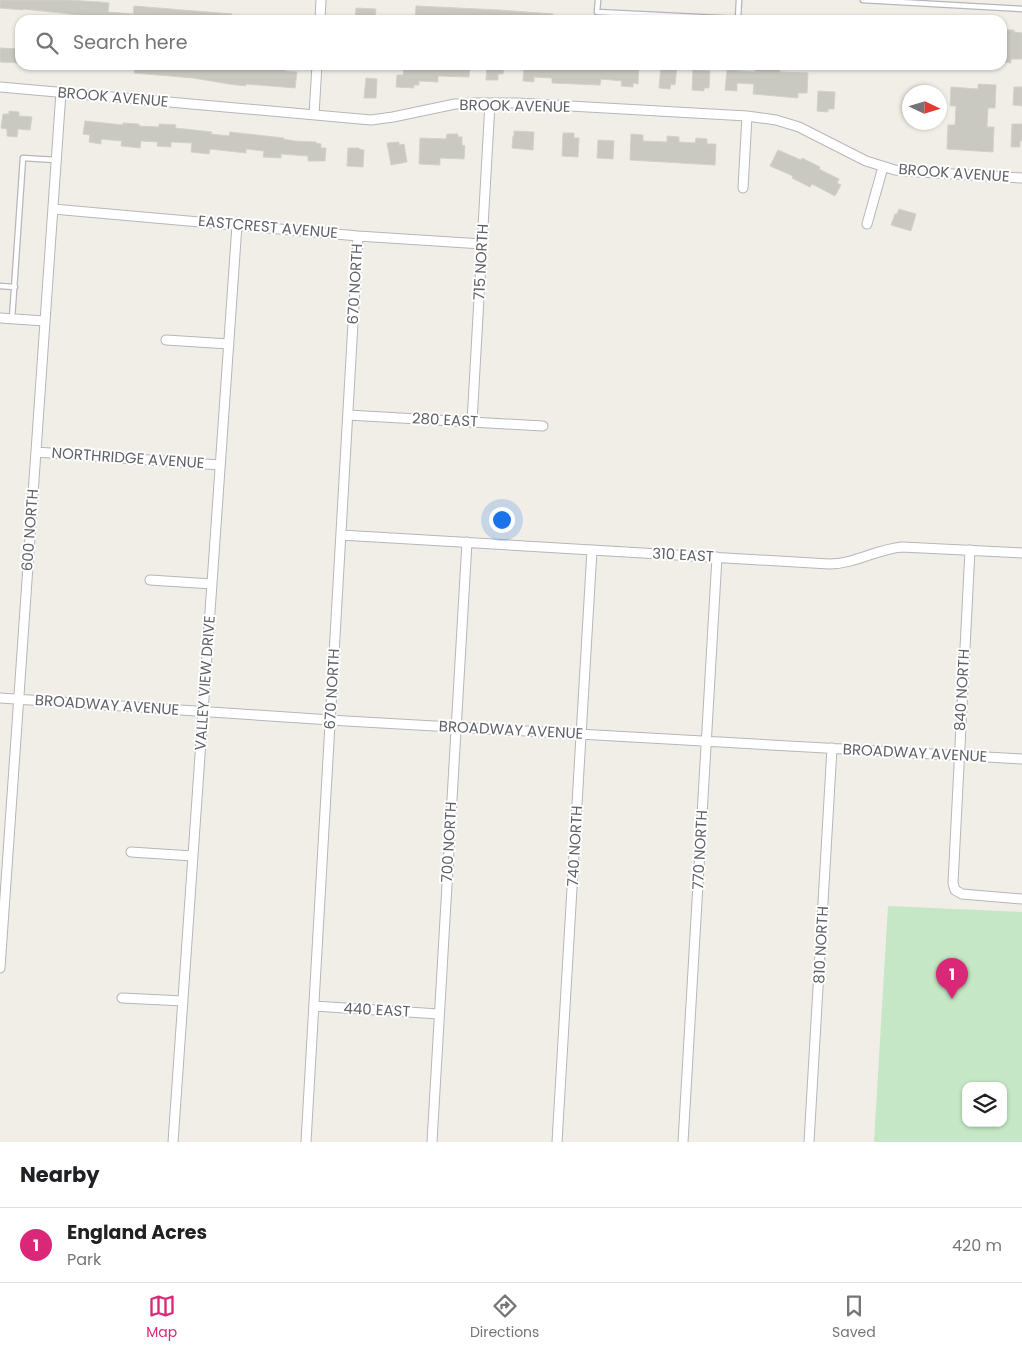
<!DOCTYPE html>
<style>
:root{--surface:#fff;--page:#f2f2f2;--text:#202124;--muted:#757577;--line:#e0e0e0;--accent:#db2777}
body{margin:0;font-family:Poppins,sans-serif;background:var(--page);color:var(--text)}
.controls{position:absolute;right:15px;bottom:15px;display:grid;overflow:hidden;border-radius:10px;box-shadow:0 1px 4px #0004}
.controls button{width:45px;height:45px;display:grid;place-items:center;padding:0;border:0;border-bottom:1px solid var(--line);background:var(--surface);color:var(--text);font:25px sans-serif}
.compass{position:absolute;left:902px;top:85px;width:45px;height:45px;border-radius:50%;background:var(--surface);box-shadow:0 1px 4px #0004;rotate:94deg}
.you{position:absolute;left:501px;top:519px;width:18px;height:18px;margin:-12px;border:4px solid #fff;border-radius:50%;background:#1a73e8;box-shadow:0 0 0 8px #1a73e833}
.badge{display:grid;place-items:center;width:32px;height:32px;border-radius:50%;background:var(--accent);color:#fff;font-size:16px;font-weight:700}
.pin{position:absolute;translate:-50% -41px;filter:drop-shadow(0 1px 2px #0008)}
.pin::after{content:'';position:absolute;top:26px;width:18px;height:15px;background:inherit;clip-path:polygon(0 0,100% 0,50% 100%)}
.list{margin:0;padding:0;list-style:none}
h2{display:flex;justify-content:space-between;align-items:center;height:65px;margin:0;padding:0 20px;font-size:21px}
h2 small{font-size:16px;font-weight:400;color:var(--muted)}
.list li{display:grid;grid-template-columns:32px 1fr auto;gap:15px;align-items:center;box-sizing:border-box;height:75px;padding:0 20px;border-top:1px solid var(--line)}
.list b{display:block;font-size:19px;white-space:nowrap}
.list p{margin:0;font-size:16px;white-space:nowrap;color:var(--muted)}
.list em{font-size:16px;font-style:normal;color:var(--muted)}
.icon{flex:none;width:28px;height:28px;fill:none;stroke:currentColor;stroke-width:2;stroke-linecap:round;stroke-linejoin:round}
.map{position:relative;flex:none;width:1022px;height:1142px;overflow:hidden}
.search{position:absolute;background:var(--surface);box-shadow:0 1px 4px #0004;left:15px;right:15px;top:15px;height:55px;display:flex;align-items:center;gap:12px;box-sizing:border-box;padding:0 18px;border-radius:15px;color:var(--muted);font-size:19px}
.sheet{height:140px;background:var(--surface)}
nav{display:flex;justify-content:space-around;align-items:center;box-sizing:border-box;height:70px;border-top:1px solid var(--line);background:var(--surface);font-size:14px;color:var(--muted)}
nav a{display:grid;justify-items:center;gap:2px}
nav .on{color:var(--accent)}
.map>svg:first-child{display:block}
.green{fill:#c5e7c5;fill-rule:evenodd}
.building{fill:#c9c8c1;stroke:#d5d1c6}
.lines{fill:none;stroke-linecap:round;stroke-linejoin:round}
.service-casing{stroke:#b4b7bb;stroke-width:7}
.minor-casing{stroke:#b4b7bb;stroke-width:11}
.service{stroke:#fff;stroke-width:4.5}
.minor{stroke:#fff;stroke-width:9}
.labels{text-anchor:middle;stroke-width:4;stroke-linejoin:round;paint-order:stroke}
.street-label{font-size:15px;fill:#5f6267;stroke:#fff}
</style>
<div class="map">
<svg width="1022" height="1142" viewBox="0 0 1022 1142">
<rect width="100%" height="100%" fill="#f0eee7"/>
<!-- green -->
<path class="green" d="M888,906l134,6v230h-148zM966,1086h37v37h-37z"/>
<!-- building -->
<path class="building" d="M0,0h67l33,2 9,1 -1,9 25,2v4l1,-12 98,8v6h-134l1,-3 -76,-8v1l-23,-2z
M416,6l84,4 53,4v6h-138z
M356,8l20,1 -1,11h-20z
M1004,30h10v2l8,1v26h-11v4l-8,-1 -1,-30h2z
M0,48l20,1v14l-20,-1z
M135,65h79l-1,3 18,1v-4h54v6l12,1 -2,16 -49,-4v2l-17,-2 -36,-6 -59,-5z
M427,65h43l-1,12 -31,-1v6l-19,-1v4h-5v3l-18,-1 1,-12h6l1,-9 23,1z
M487,65h17l-1,9h-5v6h-12z
M524,65h97l18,1 -1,18 -5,-1v4l-12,-1 1,-5 -21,-2 -1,6 -48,-2v-5l-18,-1v5l-11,-1z
M661,65l16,1 -2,19 -4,-1 -1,5 -11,-1z
M755,69l25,1v2l28,1 -1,20h-9v5l-45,-4 1,-10 -17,-1v8l-12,-1 2,-20 28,2z
M693,70l17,1 -1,17h-5v3l-12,-1z
M366,78l11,1 -1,19h-12z
M978,84l18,1 -1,23h-7l-1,19h7l-1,25 -46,-3 1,-24h7l1,-19h-6l1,-19 27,2z
M1014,87h8v19l-9,-1z
M818,91l17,1 -1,17h-6v3l-11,-1z
M9,111l10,1v4l13,1 -2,13 -12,-1 -1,8 -10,-1v-7l-6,-1 2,-14h6z
M85,121l38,4v-2l16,1v2l20,1v-3l17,1 -1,3 37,4 -1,2 18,2 1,-4 54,6 -1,1 11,2 22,1v1l5,1v4h5l-1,13h-17v-5l-27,-2v4l-18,-1 1,-6 -18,-2v4l-36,-4 -1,5 -18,-2 1,-9 -21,-1v5l-14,-1 1,-4 -17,-1 -1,7 -19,-2 1,-5 -21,-2v5l-12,-2 1,-7 -7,-1z
M1012,124h10v17h-2v6h-9z
M514,131l20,1 -1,18 -21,-2 1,-12h1z
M563,133h11v5h5l-1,19 -16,-1z
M447,134h11v3h4v8l3,1 -1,13 -24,-1v7l-21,-1 1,-26 26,1z
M631,134l12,1v6l24,1v-6l12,1v5l16,1 1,-5 11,1v5h9l-1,21 -85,-5z
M598,140l16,1 -1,18 -16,-1z
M399,142v3l5,-1 3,18 -16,3 -4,-22z
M348,148h11v1l5,1 -1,17 -16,-1z
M778,150l23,10 1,-2 18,9 -1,2 20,10 -2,4 4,2 -6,11 -23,-12 -2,3 -18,-9 1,-2 -23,-10z
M899,209l17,5 -5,17 -20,-6 4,-11h2z"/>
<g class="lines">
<defs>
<path id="service" d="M598,0l-1,12 141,7 1,-19
M863,0l159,9
M0,286l15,1
M12,319l11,-161 33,2"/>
<path id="minor" d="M320,20l1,-20
M0,87l371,33 22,-3 62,-13 20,-1h42l230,13 29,4 23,7 67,34 29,9 24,2 103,6
M314,115l3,-50
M743,188l4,-72
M53,209l305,27 124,8
M867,224l16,-57
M0,318l45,3
M166,340l63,4
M348,415l195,11
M472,422l18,-319
M36,452l184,13
M341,535l488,29c26,0 48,-15 73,-17l120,6
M970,550l-17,333 2,7 7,4 60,5
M150,580l62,4
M0,698l346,23 676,38
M131,852l62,4
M0,968l61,-876
M122,998l61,3
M314,1006l125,8
M173,1142l64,-917
M306,1142l52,-906
M432,1142l35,-600
M557,1142l35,-592
M683,1142l34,-585
M809,1142l23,-394"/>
</defs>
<!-- service casing -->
<use href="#service" class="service-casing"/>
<!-- minor casing -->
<use href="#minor" class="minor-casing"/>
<!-- service -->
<use href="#service" class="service"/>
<!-- minor -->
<use href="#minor" class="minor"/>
</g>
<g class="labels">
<!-- street labels -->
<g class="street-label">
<text transform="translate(113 97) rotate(5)" y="5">BROOK AVENUE</text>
<text transform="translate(515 106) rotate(1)" y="5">BROOK AVENUE</text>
<text transform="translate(954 173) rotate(4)" y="5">BROOK AVENUE</text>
<text transform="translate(268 227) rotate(5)" y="5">EASTCREST AVENUE</text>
<text transform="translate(481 262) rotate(-87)" y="5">715 NORTH</text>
<text transform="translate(355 284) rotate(-87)" y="5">670 NORTH</text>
<text transform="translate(445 420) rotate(3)" y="5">280 EAST</text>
<text transform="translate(128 458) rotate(4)" y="5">NORTHRIDGE AVENUE</text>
<text transform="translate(30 530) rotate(-86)" y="5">600 NORTH</text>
<text transform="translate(683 555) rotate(3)" y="5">310 EAST</text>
<text transform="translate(205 683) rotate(-86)" y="5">VALLEY VIEW DRIVE</text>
<text transform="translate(332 689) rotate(-87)" y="5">670 NORTH</text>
<text transform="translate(962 690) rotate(-87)" y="5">840 NORTH</text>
<text transform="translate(107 705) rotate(4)" y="5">BROADWAY AVENUE</text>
<text transform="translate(511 730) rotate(3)" y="5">BROADWAY AVENUE</text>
<text transform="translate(915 753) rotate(3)" y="5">BROADWAY AVENUE</text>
<text transform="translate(449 842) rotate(-87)" y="5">700 NORTH</text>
<text transform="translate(575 846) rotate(-87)" y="5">740 NORTH</text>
<text transform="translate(700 850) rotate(-87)" y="5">770 NORTH</text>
<text transform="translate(821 945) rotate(-87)" y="5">810 NORTH</text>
<text transform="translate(377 1010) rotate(3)" y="5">440 EAST</text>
</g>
</g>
</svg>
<div class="controls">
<button><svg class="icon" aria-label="layers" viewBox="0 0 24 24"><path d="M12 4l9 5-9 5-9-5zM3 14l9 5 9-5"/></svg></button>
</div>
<svg class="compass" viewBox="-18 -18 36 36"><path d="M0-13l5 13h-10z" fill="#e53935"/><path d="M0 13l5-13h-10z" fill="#757577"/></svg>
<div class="you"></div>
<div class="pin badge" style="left:952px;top:999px">1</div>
<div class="search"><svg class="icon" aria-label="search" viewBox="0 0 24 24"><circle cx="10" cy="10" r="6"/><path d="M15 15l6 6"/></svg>Search here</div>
</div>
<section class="sheet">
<h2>Nearby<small></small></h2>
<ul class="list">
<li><span class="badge">1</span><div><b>England Acres</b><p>Park</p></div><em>420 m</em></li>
</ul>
</section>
<nav>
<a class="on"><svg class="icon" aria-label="map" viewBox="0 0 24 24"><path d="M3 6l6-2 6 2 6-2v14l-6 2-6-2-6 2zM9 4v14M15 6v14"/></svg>Map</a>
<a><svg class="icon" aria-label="directions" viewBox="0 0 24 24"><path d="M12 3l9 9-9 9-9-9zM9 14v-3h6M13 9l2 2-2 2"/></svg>Directions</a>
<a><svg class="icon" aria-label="saved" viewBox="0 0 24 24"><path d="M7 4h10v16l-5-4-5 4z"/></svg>Saved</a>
</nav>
